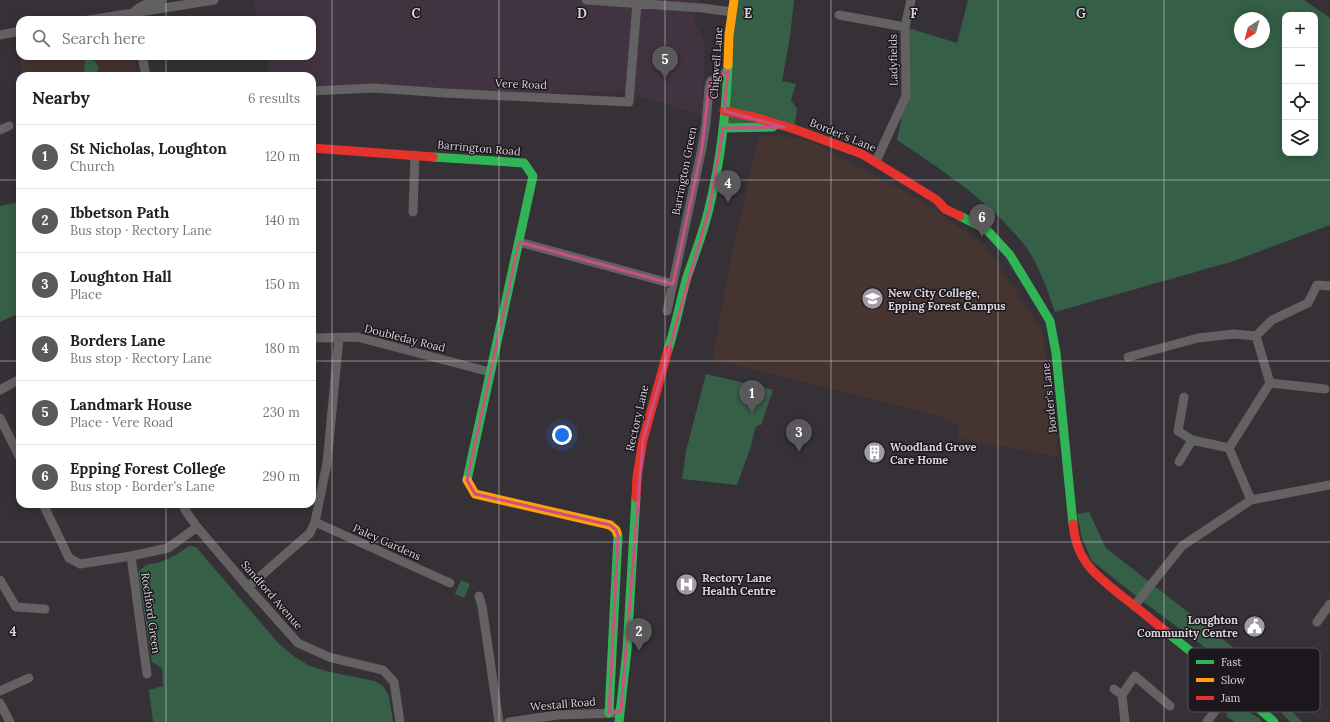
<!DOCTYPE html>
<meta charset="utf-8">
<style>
:root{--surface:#fff;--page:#f6f6f6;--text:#222;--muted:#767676;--line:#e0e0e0;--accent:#5b585c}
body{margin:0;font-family:Lora,serif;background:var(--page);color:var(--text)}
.controls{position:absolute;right:12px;top:12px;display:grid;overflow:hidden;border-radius:8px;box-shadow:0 2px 10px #0003}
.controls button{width:36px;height:36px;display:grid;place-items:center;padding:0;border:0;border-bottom:1px solid var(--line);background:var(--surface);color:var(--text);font:20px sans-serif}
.compass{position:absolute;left:1234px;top:12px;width:36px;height:36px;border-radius:50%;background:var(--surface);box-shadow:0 2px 10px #0003;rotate:216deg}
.you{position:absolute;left:562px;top:435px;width:14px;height:14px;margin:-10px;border:3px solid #fff;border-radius:50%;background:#1a73e8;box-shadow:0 0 0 6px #1a73e833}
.badge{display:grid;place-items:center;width:26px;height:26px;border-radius:50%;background:var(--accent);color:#fff;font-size:13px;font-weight:700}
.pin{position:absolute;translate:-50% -33px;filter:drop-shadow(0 1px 2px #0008)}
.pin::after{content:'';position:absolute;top:21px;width:14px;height:12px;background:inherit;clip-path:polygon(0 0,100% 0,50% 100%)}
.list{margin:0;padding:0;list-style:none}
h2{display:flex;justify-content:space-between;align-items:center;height:52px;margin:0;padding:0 16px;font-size:17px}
h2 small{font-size:13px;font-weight:400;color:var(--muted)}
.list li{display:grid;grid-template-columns:26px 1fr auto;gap:12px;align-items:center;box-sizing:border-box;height:64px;padding:0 16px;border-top:1px solid var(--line)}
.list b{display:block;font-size:15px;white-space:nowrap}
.list p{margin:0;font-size:13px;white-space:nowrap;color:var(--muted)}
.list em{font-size:13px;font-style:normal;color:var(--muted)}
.icon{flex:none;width:22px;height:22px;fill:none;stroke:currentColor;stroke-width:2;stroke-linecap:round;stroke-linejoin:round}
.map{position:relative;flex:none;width:1330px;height:722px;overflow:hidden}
.search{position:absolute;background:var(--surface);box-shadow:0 2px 10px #0003;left:16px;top:16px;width:300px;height:44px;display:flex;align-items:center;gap:10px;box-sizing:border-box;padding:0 14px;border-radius:12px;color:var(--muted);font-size:15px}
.panel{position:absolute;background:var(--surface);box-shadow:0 2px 10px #0003;left:16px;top:72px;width:300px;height:436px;border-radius:12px}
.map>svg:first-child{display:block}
.commercial{fill:#413440}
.education{fill:#453430}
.green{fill:#365f47;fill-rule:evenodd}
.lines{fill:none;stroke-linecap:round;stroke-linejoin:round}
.street{stroke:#646162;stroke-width:9}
.fast{stroke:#30b455;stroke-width:9}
.slow{stroke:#ff9f0a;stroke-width:9}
.jam{stroke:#e5322d;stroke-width:9}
.marked{fill:none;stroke:#c95082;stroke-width:3;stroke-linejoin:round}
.grid{fill:none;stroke:#d9d4dc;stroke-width:1;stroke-opacity:0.55}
.labels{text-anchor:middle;stroke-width:3;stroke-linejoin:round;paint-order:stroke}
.street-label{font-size:11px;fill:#d9d4dc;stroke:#1c181d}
.poi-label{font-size:11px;font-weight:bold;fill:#d9d4dc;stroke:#1c181d;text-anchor:start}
.key{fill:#1c181d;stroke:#555056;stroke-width:1}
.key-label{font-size:11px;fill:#d9d4dc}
.grid-label{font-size:13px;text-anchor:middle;font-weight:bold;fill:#d9d4dc;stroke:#1c181d;stroke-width:3;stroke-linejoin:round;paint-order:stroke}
</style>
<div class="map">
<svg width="1330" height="722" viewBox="0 0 1330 722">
<rect width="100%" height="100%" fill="#353137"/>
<!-- commercial -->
<path class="commercial" d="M253,0h445l-4,22 11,19 -3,74 -81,-24 -97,3 -212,-6v-12h-42l-4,-20h46v-36h-54z"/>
<!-- education -->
<path class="education" d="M17,43h3v13h114l3,20h-115z
M762,135l29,2 24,6 33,19 73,38 65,46 56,84 12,84 4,43 -100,-19 -1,-14 -19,-8 -226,-57 17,-91 17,-77 12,-53z"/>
<!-- green -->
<path class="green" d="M734,0h60l-4,37 -8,44 14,3 -5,16 6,9 -3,20 -71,-1z
M968,0h336l26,18v207l-96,36 -179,51c-7,-20 -15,-44 -27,-62 -34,-46 -83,-78 -131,-110l9,-44 -1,-69 52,16zM1285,15h30v138h-30zM1240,18h24v24h-24z
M86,56h5l7,10v4l-5,5 -6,1c-5,-6 -2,-13 -1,-20z
M20,202v111l-20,9v-116z
M706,374l67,16 -12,35h-3l-3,4 -5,20 -13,36 -55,-6 4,-28z
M1089,512l17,36 165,129 1,13 30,32h-12l-28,-31 -20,-16 -97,-72 -53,-42 -10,-23 -5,-24z
M189,546l7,1 83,97 17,14 14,8 16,5 48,10 9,5 6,10 4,26h-240l-4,-32 14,-4 -1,-18 -10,-6 -14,-89c10,-13 13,-7 25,-12 10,-4 18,-9 26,-15z
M461,580l9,4 -6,14 -9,-4z
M1242,708l17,10 3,4h-27l-9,-6 3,-6z"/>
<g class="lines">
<!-- street -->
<path class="street" d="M586,0l116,8 30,4
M134,12c8,-8 17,-10 27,-12
M839,15l66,12
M89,20l125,-20
M0,35l20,-4
M142,56l4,20
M312,91l62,-3 71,5 184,9 8,-99
M0,130l9,-4
M876,161l30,-65 -1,-69 6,-27
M413,212l2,-57
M519,242l154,42
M667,311l35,-163 4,-24 3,-37 2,-6 17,-10
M1256,336l16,-16 36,-17 9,-18 13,1
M312,338l45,-1 133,35
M1128,357l70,-19 36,-4 22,2 14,47 -41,65 22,52
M1270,383l55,6
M0,390l20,-11
M1184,397l-6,34 14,9 37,8
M0,418l20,40
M1179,462l13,-22
M43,504l26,54 11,6 51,-8 37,-8 29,-21
M183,504l2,6 12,17 51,60 50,56 31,14 54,13 11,12 6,40
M315,522l135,61
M131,556l16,118
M0,580l16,27 29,2
M248,587l62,-54 5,-11 12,-59 12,-125
M479,596l3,10 17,116
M1134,606l48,-60 69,-46 79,-15
M1317,622l13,-18
M1114,689l8,6
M0,691l29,-13
M0,703l10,19
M509,722l49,-7 57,-2
M1125,722l-3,-27 13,-19 35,30
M1207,722l23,-32"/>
<!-- fast -->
<path class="fast" d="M723,128l50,-1
M433,157l91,6 9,13 -66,304
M960,216l27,14 23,25 40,66 6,32 17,171
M668,350c8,-24 12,-49 19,-73 8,-24 18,-48 23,-73 11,-45 16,-92 18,-139
M1169,634l55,44 6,12c17,7 30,19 44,32
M609,713l9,-177 -1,-3
M619,722l8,-72 9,-153"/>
<!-- slow -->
<path class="slow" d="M728,65l1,-30 5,-35
M467,480l8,14 135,31 6,5 1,3"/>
<!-- jam -->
<path class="jam" d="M724,111l30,6 40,12 68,25 75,46 8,9 15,7
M312,148l121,9
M636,497l1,-20 6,-37 25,-90
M1073,524c3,38 23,51 50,73 16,12 31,25 46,37"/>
</g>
<!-- marked area -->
<path class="marked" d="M728,71l-4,40 60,16 -61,1 -13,78 -67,234 -22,271 -12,2 9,-177 -2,-6 -6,-5 -135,-31 -8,-14 52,-238 154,42 29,-136 7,-61 2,-6z"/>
<!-- grid -->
<path class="grid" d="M166,0v20M332,0v722M499,0v722M665,0v722M831,0v722M998,0v722M1164,0v722M166,56v20M0,180h20M312,180h1018M0,361h20M312,361h1018M166,504v218M0,542h1330"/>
<!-- icons -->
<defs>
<symbol id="university-disc" viewBox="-11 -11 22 22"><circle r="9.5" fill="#a09ba2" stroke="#1c181d"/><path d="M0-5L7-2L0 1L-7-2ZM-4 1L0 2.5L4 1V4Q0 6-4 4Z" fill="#fff"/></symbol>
<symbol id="building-disc" viewBox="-11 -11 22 22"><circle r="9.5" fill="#a09ba2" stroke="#1c181d"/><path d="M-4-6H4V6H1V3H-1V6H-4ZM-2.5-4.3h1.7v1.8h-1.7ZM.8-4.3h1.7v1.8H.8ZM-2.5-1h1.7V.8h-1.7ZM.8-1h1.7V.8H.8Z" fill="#fff"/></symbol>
<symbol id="hospital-disc" viewBox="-11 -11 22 22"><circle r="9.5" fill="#a09ba2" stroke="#1c181d"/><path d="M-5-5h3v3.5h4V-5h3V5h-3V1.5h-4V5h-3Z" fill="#fff"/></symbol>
<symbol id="civic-disc" viewBox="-11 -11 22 22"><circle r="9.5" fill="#a09ba2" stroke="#1c181d"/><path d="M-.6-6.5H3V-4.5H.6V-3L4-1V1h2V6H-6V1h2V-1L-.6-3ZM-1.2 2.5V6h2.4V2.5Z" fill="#fff"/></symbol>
</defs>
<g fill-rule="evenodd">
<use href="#university-disc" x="860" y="286" width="25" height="25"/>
<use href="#building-disc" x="862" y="440" width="25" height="25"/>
<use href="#hospital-disc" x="674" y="572" width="25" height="25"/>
<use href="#civic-disc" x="1242" y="614" width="25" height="25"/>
</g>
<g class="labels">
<!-- street labels -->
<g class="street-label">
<text transform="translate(893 60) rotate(-91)" y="4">Ladyfields</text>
<text transform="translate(716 63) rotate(-86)" y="4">Chigwell Lane</text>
<text transform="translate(521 84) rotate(2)" y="4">Vere Road</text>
<text transform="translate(843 135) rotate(22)" y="4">Border's Lane</text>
<text transform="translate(479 148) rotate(5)" y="4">Barrington Road</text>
<text transform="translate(684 171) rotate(-79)" y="4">Barrington Green</text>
<text transform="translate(405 338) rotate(14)" y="4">Doubleday Road</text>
<text transform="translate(1049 398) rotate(-96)" y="4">Border's Lane</text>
<text transform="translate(637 418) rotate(-77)" y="4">Rectory Lane</text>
<text transform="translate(387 542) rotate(24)" y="4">Paley Gardens</text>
<text transform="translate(272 595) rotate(49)" y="4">Sandford Avenue</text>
<text transform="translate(151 613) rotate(82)" y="4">Rochford Green</text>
<text transform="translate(563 704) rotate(-5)" y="4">Westall Road</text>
</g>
<!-- poi labels -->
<g class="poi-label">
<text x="888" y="297">New City College,<tspan x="888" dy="13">Epping Forest Campus</tspan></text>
<text x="890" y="451">Woodland Grove<tspan x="890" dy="13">Care Home</tspan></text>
<text x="702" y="582">Rectory Lane<tspan x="702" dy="13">Health Centre</tspan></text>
<text x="1238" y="624" text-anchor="end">Loughton<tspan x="1238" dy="13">Community Centre</tspan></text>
</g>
</g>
<!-- legend -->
<rect x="1188" y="648" width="132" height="64" rx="6" class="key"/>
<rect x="1196" y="660" width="18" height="4" fill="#30b455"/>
<rect x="1196" y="678" width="18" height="4" fill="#ff9f0a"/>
<rect x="1196" y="696" width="18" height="4" fill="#e5322d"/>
<g class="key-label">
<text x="1221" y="666">Fast</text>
<text x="1221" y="684">Slow</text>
<text x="1221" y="702">Jam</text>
</g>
<g class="grid-label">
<text x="416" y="18">C</text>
<text x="582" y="18">D</text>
<text x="748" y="18">E</text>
<text x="914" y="18">F</text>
<text x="1081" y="18">G</text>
<text x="13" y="636">4</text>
</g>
</svg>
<div class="controls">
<button>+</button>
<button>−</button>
<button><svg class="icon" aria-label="locate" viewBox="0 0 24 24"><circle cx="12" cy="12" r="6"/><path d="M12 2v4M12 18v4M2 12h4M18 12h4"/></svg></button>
<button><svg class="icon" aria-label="layers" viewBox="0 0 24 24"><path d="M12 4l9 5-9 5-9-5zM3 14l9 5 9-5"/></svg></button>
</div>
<svg class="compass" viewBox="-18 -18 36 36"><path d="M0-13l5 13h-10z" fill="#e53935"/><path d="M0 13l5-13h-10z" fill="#767676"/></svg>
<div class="you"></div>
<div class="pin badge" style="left:752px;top:413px">1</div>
<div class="pin badge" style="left:639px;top:651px">2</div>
<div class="pin badge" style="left:799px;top:452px">3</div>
<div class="pin badge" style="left:728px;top:203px">4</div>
<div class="pin badge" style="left:665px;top:79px">5</div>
<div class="pin badge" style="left:982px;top:237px">6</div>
<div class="search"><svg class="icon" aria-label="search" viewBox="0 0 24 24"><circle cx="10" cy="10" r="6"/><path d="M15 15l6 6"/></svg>Search here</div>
<section class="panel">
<h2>Nearby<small>6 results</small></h2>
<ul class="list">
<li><span class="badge">1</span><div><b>St Nicholas, Loughton</b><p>Church</p></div><em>120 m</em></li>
<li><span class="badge">2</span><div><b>Ibbetson Path</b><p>Bus stop · Rectory Lane</p></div><em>140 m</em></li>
<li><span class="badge">3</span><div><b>Loughton Hall</b><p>Place</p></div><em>150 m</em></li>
<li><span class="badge">4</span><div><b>Borders Lane</b><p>Bus stop · Rectory Lane</p></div><em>180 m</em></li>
<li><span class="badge">5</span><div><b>Landmark House</b><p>Place · Vere Road</p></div><em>230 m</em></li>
<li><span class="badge">6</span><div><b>Epping Forest College</b><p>Bus stop · Border's Lane</p></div><em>290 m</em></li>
</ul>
</section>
</div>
